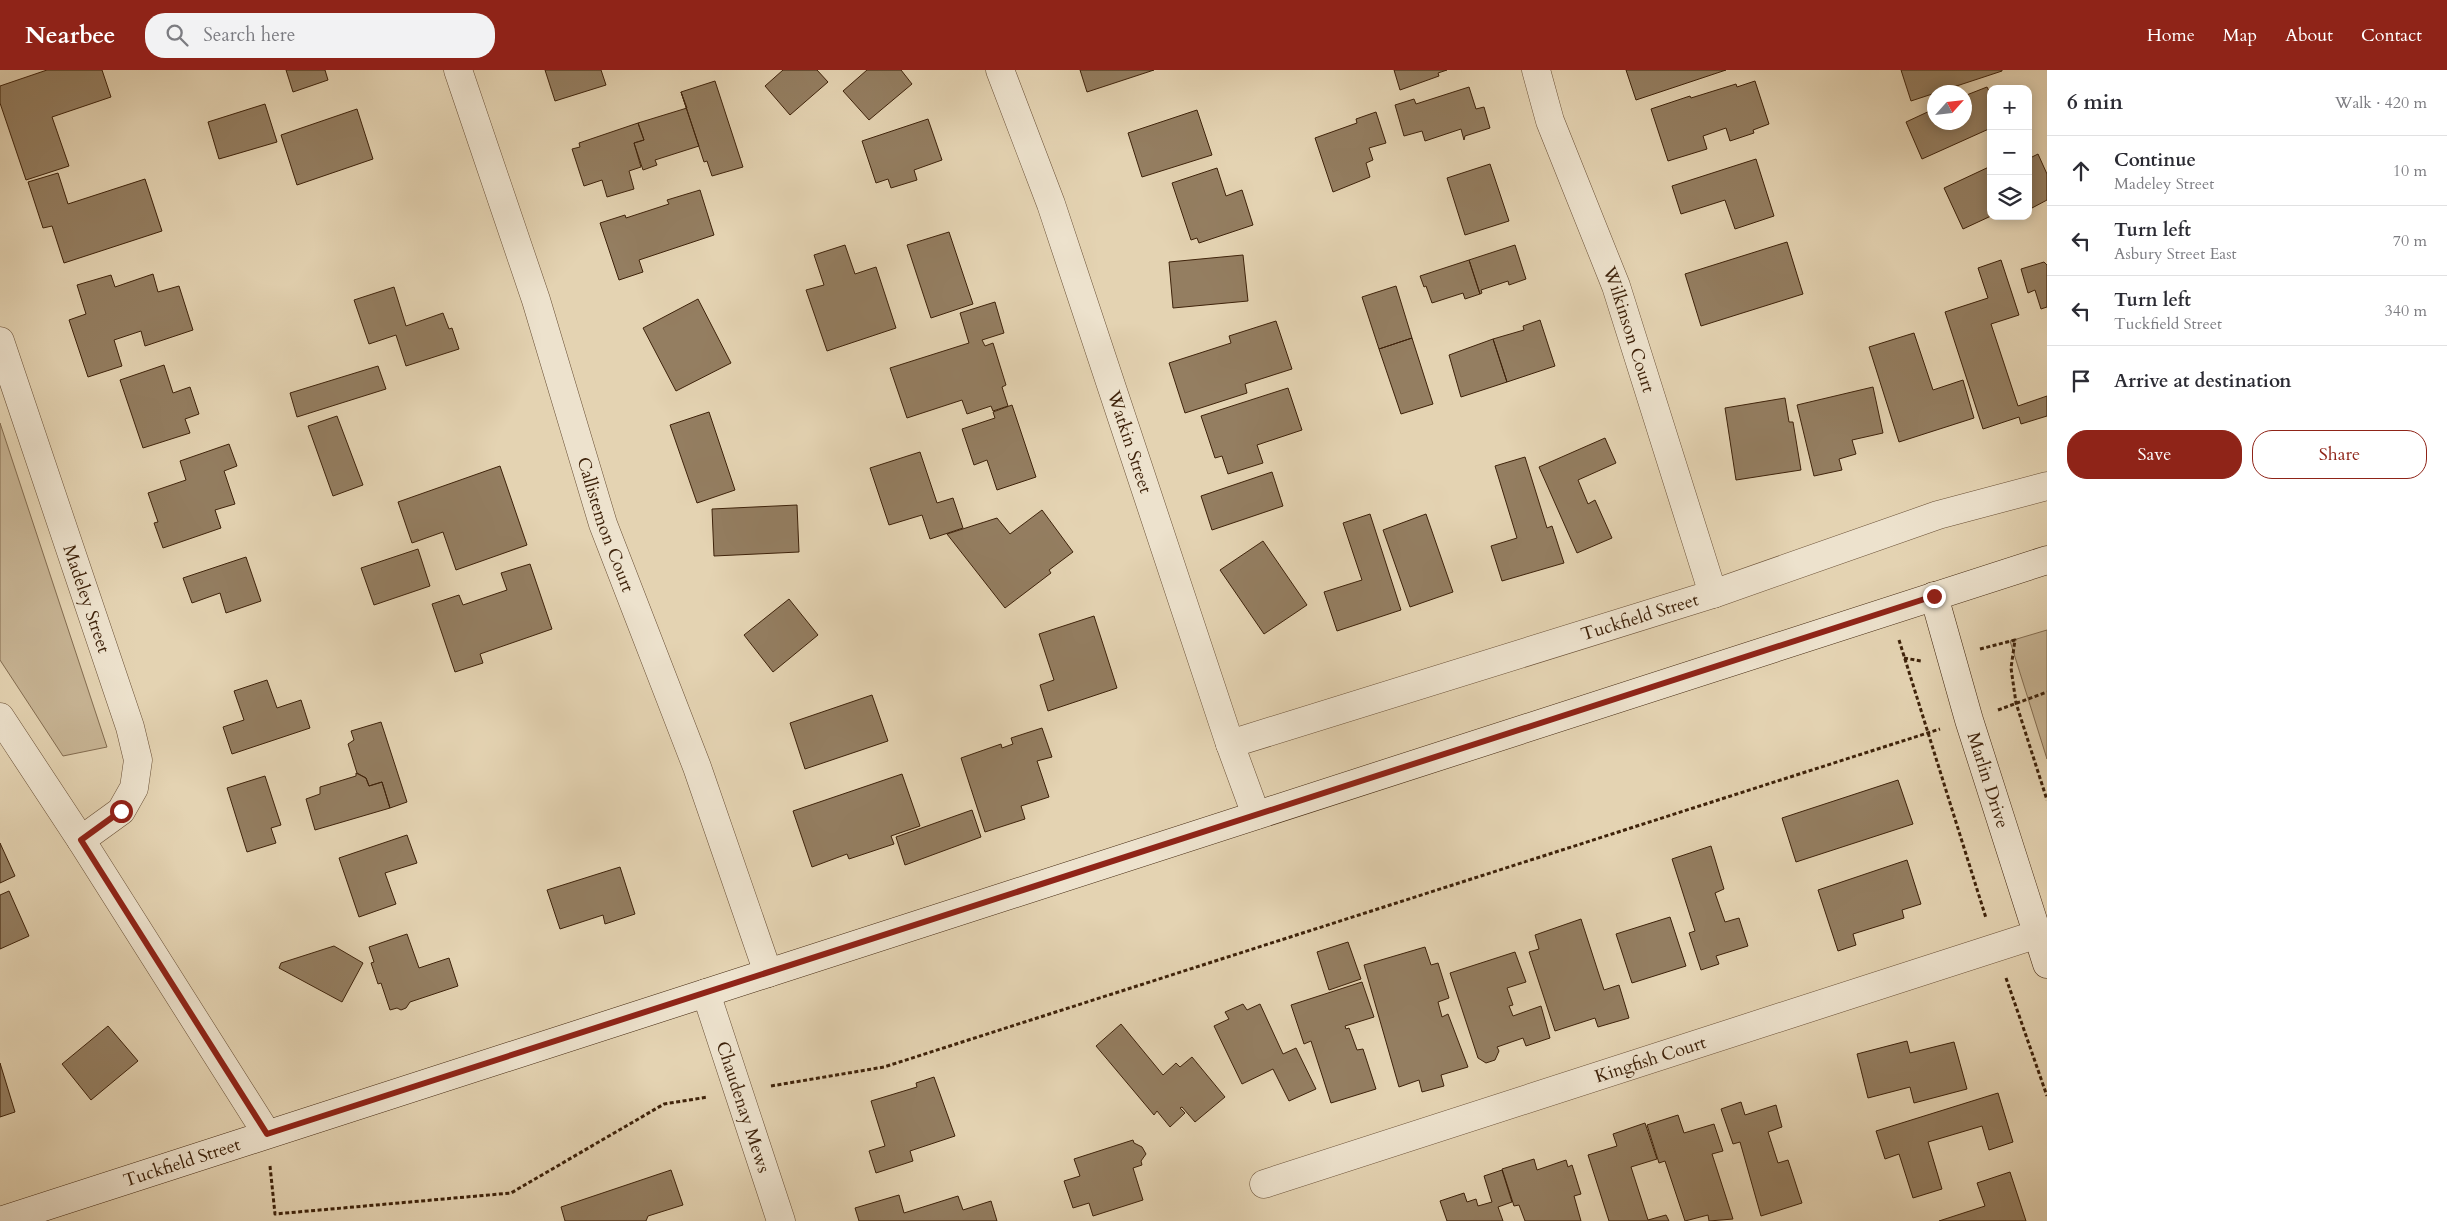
<!DOCTYPE html>
<meta charset="utf-8">
<style>
:root{--surface:#fff;--page:#f2f2f3;--text:#2b2b33;--muted:#7c7c81;--line:#e1e1e2;--accent:#8f2418}
body{margin:0;font-family:Cardo,serif;background:var(--page);color:var(--text)}
.controls{position:absolute;right:15px;top:15px;display:grid;overflow:hidden;border-radius:10px;box-shadow:0 2px 12px #0003}
.controls button{width:45px;height:45px;display:grid;place-items:center;padding:0;border:0;border-bottom:1px solid var(--line);background:var(--surface);color:var(--text);font:25px sans-serif}
.compass{position:absolute;left:1927px;top:15px;width:45px;height:45px;border-radius:50%;background:var(--surface);box-shadow:0 2px 12px #0003;rotate:63deg}
.stop{position:absolute;width:15px;height:15px;margin:-11px;border:4px solid #8f2418;border-radius:50%;background:#fff}
.stop.end{background:#8f2418;border-color:#fff;box-shadow:0 1px 5px #0008}
.list{margin:0;padding:0;list-style:none}
h2{display:flex;justify-content:space-between;align-items:center;height:65px;margin:0;padding:0 20px;font-size:21px}
h2 small{font-size:16px;font-weight:400;color:var(--muted)}
.list li{display:grid;grid-template-columns:32px 1fr auto;gap:15px;align-items:center;box-sizing:border-box;height:70px;padding:0 20px;border-top:1px solid var(--line)}
.list b{display:block;font-size:19px;white-space:nowrap}
.list p{margin:0;font-size:16px;white-space:nowrap;color:var(--muted)}
.list em{font-size:16px;font-style:normal;color:var(--muted)}
.actions{display:flex;gap:10px;padding:15px 20px}
.actions a{flex:1;padding:11px 0;border:1px solid var(--accent);border-radius:20px;text-align:center;font-size:18px;color:var(--accent)}
.actions .main{background:var(--accent);color:#fff}
.icon{flex:none;width:28px;height:28px;fill:none;stroke:currentColor;stroke-width:2;stroke-linecap:round;stroke-linejoin:round}
.map{position:relative;flex:none;width:2047px;height:1151px;overflow:hidden}
header{display:flex;align-items:center;gap:30px;box-sizing:border-box;height:70px;padding:0 25px;background:var(--accent);color:#fff}
header strong{font-size:24px}
nav{display:flex;gap:28px;margin-inline-start:auto;font-size:18px}
.search{width:350px;height:45px;background:var(--page);display:flex;align-items:center;gap:12px;box-sizing:border-box;padding:0 18px;border-radius:20px;color:var(--muted);font-size:19px}
main{display:flex}
aside{flex:1;background:var(--surface)}
.map>svg:first-child{display:block}
.green{fill:#c8b595;stroke:#836c50}
.building{fill:#947e61;stroke:#3e220a}
.lines{fill:none;stroke-linecap:round;stroke-linejoin:round}
.street-casing{stroke:#684e34;stroke-width:29}
.secondary-casing{stroke:#3e220a;stroke-width:29}
.path{stroke:#3e220a;stroke-width:3;stroke-dasharray:4 2.5;stroke-linecap:butt}
.street{stroke:#ede2cd;stroke-width:28}
.secondary{stroke:#ede2cd;stroke-width:28}
.route{stroke:#8f2418;stroke-width:6}
.labels{text-anchor:middle;stroke-width:4.5;stroke-linejoin:round;paint-order:stroke}
.street-label{font-size:18px;fill:#3e220a;stroke:#ede2cd}
</style>
<header>
<strong>Nearbee</strong>
<div class="search"><svg class="icon" aria-label="search" viewBox="0 0 24 24"><circle cx="10" cy="10" r="6"/><path d="M15 15l6 6"/></svg>Search here</div>
<nav><a>Home</a><a>Map</a><a>About</a><a>Contact</a></nav>
</header>
<main>
<div class="map">
<svg width="2047" height="1151" viewBox="0 0 2047 1151">
<rect width="100%" height="100%" fill="#e4d3b2"/>
<filter id="stains"><feTurbulence type="fractalNoise" baseFrequency=".004" numOctaves="4"/><feColorMatrix values="0 0 0 0 .2 0 0 0 0 .09 0 0 0 0 .02 0 0 0 .5 -.17"/></filter>
<radialGradient id="worn" r=".72"><stop offset=".6" stop-color="#630" stop-opacity="0"/><stop offset="1" stop-color="#630" stop-opacity=".3"/></radialGradient>
<!-- green -->
<path class="green" d="M0,353l107,324 -44,9 -63,-96z
M2047,560v129l-37,-118z"/>
<!-- building -->
<path class="building" d="M47,0h55l9,27 -59,20 17,49 -43,14 -26,-77v-17z
M286,0h39l3,10 -35,12z
M545,0h56l5,15 -51,16z
M783,0h34l11,12 -38,33 -25,-29z
M867,0h34l11,14 -43,36 -26,-29z
M1080,0h74l-67,22z
M1394,0h53l-9,3 1,3 -39,14z
M1626,0h100l-90,30z
M1901,0h101v1l-91,30z
M715,11l28,86 -31,9 -5,-15 -3,1 -23,-70z
M1755,11l14,43 -16,6 1,3 -24,8 -4,-13 -23,8 4,13 -39,12 -17,-52 39,-13 1,2 45,-14 1,3z
M1469,17l7,22 8,-2 6,21 -25,8 -1,4 -3,-11 -36,12 -3,-10 -18,5 -9,-31 19,-6 2,5z
M1987,17l4,8v33l-69,31 -16,-37 28,-13v13h30v-26z
M681,22l18,54 -44,14 2,5 -14,5 -9,-27 10,-3 -6,-17 49,-15z
M265,34l12,38 -58,17 -11,-37z
M357,39l16,50 -76,26 -16,-50z
M1197,40l15,45 -70,22 -14,-44z
M1376,42l10,31 -17,5 4,12 -7,3 4,14 -37,15 -18,-54 42,-15 -1,-4z
M928,49l14,41 -28,10 3,10 -26,8 -3,-9 -12,4 -14,-42z
M638,53l6,17 -10,3 7,24 -12,4 5,18 -27,8 -5,-17 -18,6 -12,-37 8,-2 -1,-4z
M2038,84l9,20v26l-15,8 -4,-8v-41z
M1756,89l18,57 -39,13 -10,-29 -44,14 -9,-28z
M1490,94l19,57 -44,14 -18,-57z
M1991,96v50l-28,13 -19,-41z
M1217,98l9,28 16,-6 11,35 -54,18 -2,-5 -6,2 -19,-57z
M58,103l10,31 77,-25 17,52 -98,32 -12,-37 -9,2 -15,-46z
M700,120l14,45 -75,25 4,12 -24,8 -19,-57 25,-8 1,3 43,-14 -2,-4z
M949,162l24,72 -42,14 -24,-73z
M1787,172l16,52 -102,32 -16,-52z
M845,175l10,29 21,-7 20,61 -69,23 -21,-61 18,-5 -10,-30z
M1515,175l11,34 -17,6 -1,-4 -27,9 1,3 -2,1 -11,-34z
M1243,185l5,46 -75,7 -4,-46z
M1469,190l11,34 -15,5 -2,-6 -31,10 -6,-17 -2,1 -4,-11z
M2001,190l18,55 -28,9 27,82 29,-10v20l-26,8 -2,-7 -36,12 -38,-117 43,-14 -10,-30z
M2044,192l3,3v42l-6,2 -6,-19 -7,3 -7,-24z
M153,204l5,18 21,-6 14,44 -48,16 -4,-15 -27,9 8,26 -34,11 -19,-57 17,-6 -9,-29 34,-10 4,12z
M1396,216l16,52 -33,11 -17,-52z
M394,217l12,39 37,-13 6,16 3,-1 7,21 -53,17 -10,-31 -27,9 -15,-44z
M698,229l33,64 -55,28 -33,-63z
M995,232l9,31 -22,7 3,6 8,-3 13,42 -4,2 6,19 -15,5 -2,-5 -24,8 -5,-14 -55,18 -17,-50 79,-25 -9,-30z
M1540,250l15,46 -48,16 -14,-43 31,-9 -1,-4z
M1276,251l16,48 -47,15 2,9 -62,20 -16,-50 62,-20 -2,-7z
M1914,263l19,57 30,-10 11,38 -75,24 -30,-95z
M1412,268l21,66 -32,10 -22,-65z
M1493,269l14,43 -46,15 -12,-42z
M164,295l9,28 17,-6 9,27 -14,5 5,14 -47,15 -23,-68z
M378,296l8,23 -89,28 -7,-24z
M1873,317l10,46 -31,7 4,14 -17,5 3,11 -28,6 -17,-71z
M1288,318l14,42 -45,15 6,18 -35,11 -6,-18 -7,2 -14,-42z
M1785,328l4,24h4l8,48 -65,10 -11,-72z
M1012,335l24,72 -39,13 -10,-30 -13,5 -12,-36 33,-11 -2,-6z
M709,342l26,78 -38,13 -27,-78z
M337,346l26,69 -30,11 -25,-70z
M1605,368l11,25 -38,17 10,24 7,-4 17,38 -35,15 -38,-86z
M229,374l8,22 -13,5 11,33 -20,6 6,18 -58,20 -9,-25 4,-1 -10,-29 38,-13 -6,-19z
M920,382l17,51 16,-5 10,30 -33,11 -8,-24 -33,10 -19,-57z
M1525,387l22,71 5,-2 12,37 -62,18 -11,-35 26,-8 -22,-72z
M500,396l27,79 -71,25 -13,-38 -31,11 -14,-41z
M1272,402l11,34 -71,24 -11,-34z
M797,435l2,47 -85,4 -2,-47z
M1042,440l31,42 -24,18 2,3 -46,35 -58,-74 50,-16 13,16z
M1370,444l31,96 -64,21 -13,-39 38,-12 -19,-57z
M1426,444l27,78 -43,15 -27,-77z
M1263,471l44,64 -43,29 -44,-64z
M418,479l12,37 -56,19 -13,-37z
M246,487l15,44 -35,12 -6,-20 -28,10 -9,-25z
M530,494l22,65 -72,25 3,9 -28,9 -23,-68 27,-9 4,10 44,-15 -6,-17z
M789,529l29,36 -45,37 -29,-37z
M1094,546l23,72 -69,23 -8,-26 14,-5 -15,-46z
M267,610l10,28 24,-8 9,28 -78,26 -9,-27 21,-7 -10,-29z
M872,625l16,46 -83,28 -15,-46z
M381,652l26,80 -17,6 -8,-26 -13,4 -3,-8 -9,-5 -9,-29 6,-4 -3,-9z
M1042,658l10,29 -15,4 12,36 -28,9 4,13 -40,13 -24,-74 40,-14 1,4 11,-4 -2,-6z
M356,703l10,5 3,8 13,-4 8,26 -75,22 -9,-31 14,-5v-7l36,-11z
M902,704l18,52 -29,10 3,8 -45,15 -2,-5 -35,13 -19,-56z
M265,706l16,49 -10,3 5,15 -29,9 -20,-64z
M1898,710l15,44 -117,38 -14,-44z
M972,740l9,27 -76,28 -9,-28z
M407,765l10,28 -32,10 11,31 -37,13 -20,-59z
M0,773l15,33 -15,7z
M1711,776l13,43 -9,4 10,29 14,-4 9,28 -32,10 3,8 -18,6 -12,-37 6,-2 -23,-72z
M1907,790l14,44 -19,6 2,8 -51,16 3,11 -18,6 -20,-61z
M620,797l15,47 -30,10 -2,-9 -43,14 -13,-39z
M9,821l20,45 -29,13v-54z
M1670,847l16,49 -54,17 -16,-49z
M1581,849l23,71 15,-5 10,33 -31,9 -3,-9 -40,13 -26,-79 10,-3 -4,-14z
M407,864l12,34 30,-10 9,28 -48,16 -4,6 -5,2 -4,-2 -7,2 -9,-27 -3,1 -7,-21 3,-1 -5,-15z
M1348,872l13,37 -32,11 -12,-38z
M334,876l29,17 -21,39 -63,-34 2,-5z
M1425,877l6,18 7,-2 11,35 -11,4 4,15 6,-3 20,53 -27,8 3,11 -22,6 -3,-12 -20,7 -35,-122z
M1515,882l11,30 -19,6 6,17 -4,1 4,10 28,-10 9,32 -24,8 -3,-8 -26,9 2,4 -4,9 -9,3 -8,-5 -28,-85z
M1362,912l12,35 -29,9 1,3 3,-1 8,22 6,-1 13,40 -45,14 -20,-62 -7,3 -13,-39z
M1243,934l4,6 13,-6 23,50 13,-6 20,41 -27,12 -16,-32 -31,15 -28,-58 15,-7 -4,-7z
M1121,954l42,51 13,-12 4,4 12,-10 33,40 -30,25 -13,-15 -2,1 5,5 -15,14 -13,-16 -3,4 -58,-69z
M108,956l30,35 -47,39 -29,-36z
M1907,971l3,12 44,-11 13,47 -53,14 -4,-16 -42,11 -11,-44z
M0,993l15,49 -15,5z
M934,1007l21,59 -45,15 3,10 -37,12 -7,-22 16,-5 -14,-45 46,-14 -1,-4z
M1998,1023l15,49 -24,8 -7,-24 -54,16 14,47 -29,9 -14,-44 -14,5 -9,-28z
M1741,1032l4,13 31,-10 6,22 -14,5 10,31 10,-3 14,43 -41,13 -21,-74 -7,2 -12,-35z
M1678,1045l6,18 30,-9 9,27 -11,3 21,65 -24,2 -1,-6 -23,6 -20,-60 -6,2 -12,-38z
M1645,1053l12,36 -26,8 17,53 18,-5 3,6h-60l-21,-66 29,-9 -4,-12z
M1133,1070l1,3 8,4 4,7 -5,7 1,4 -9,3 10,32 -50,16 -4,-13 -16,5 -9,-27 16,-5 -6,-17z
M1534,1089l3,11 29,-10 2,7 4,-2 9,29 -7,2 7,25h-56l-6,-16 -5,1 -12,-37z
M671,1100l12,35 -35,11 -2,5h-81l-4,-14z
M1502,1100l10,32 -14,5 5,14h-56l-7,-20 24,-8 3,9 9,-3 2,7 14,-4 -8,-26z
M2010,1102l16,49h-87l46,-15 -8,-23z
M899,1125l5,18 54,-17 5,14 28,-9 6,20h-138l-4,-13z"/>
<g class="lines">
<defs>
<g id="street">
<path id="s1" d="M458,0l78,230 67,224 94,243 71,206"/>
<path id="s2" d="M1000,0l51,134 179,540 26,71"/>
<path id="s3" d="M1536,0l14,51 66,165 97,308"/>
<path id="s4" d="M0,271l130,386 8,33 -4,28 -13,23 -40,29"/>
<path d="M0,647l81,123 186,294"/>
<path id="s5" d="M1230,674l483,-150 225,-79 109,-29"/>
<path id="s6" d="M706,923l75,228"/>
<path id="s7" d="M1264,1114l774,-250"/>
</g>
<g id="secondary">
<path id="s8" d="M1934,526l35,124 78,244"/>
<path id="s9" d="M0,1151l2047,-661"/>
</g>
</defs>
<!-- street casing -->
<use href="#street" class="street-casing"/>
<!-- secondary casing -->
<use href="#secondary" class="secondary-casing"/>
<!-- path -->
<path class="path" d="M1899,570l87,278
M1980,579l35,-9 -4,28 5,35 31,97
M1904,588l17,3
M1998,640l49,-18
M2006,908l41,118
M771,1016l113,-19 1056,-338
M270,1096l5,48 236,-21 153,-89 44,-7"/>
<!-- street -->
<use href="#street" class="street"/>
<!-- secondary -->
<use href="#secondary" class="secondary"/>
</g>
<g class="lines">
<!-- route -->
<path class="route" d="M121,741l-40,29 186,294 1667,-538"/>
</g>
<g class="labels">
<!-- street labels -->
<g class="street-label">
<text dy="6" stroke="none"><textPath href="#s3" startOffset="276">Wilkinson Court</textPath></text>
<text dy="6" stroke="none"><textPath href="#s2" startOffset="394">Watkin Street</textPath></text>
<text dy="6" stroke="none"><textPath href="#s1" startOffset="478">Callistemon Court</textPath></text>
<text dy="6" stroke="none"><textPath href="#s4" startOffset="272">Madeley Street</textPath></text>
<text dy="6" stroke="none"><textPath href="#s5" startOffset="429">Tuckfield Street</textPath></text>
<text dy="6" stroke="none"><textPath href="#s8" startOffset="192">Marlin Drive</textPath></text>
<text dy="6" stroke="none"><textPath href="#s7" startOffset="406">Kingfish Court</textPath></text>
<text dy="6" stroke="none"><textPath href="#s6" startOffset="120">Chaudenay Mews</textPath></text>
<text dy="6" stroke="none"><textPath href="#s9" startOffset="191">Tuckfield Street</textPath></text>
</g>
</g>
<rect width="100%" height="100%" filter="url(#stains)"/>
<rect width="100%" height="100%" fill="url(#worn)"/>
</svg>
<div class="controls">
<button>+</button>
<button>−</button>
<button><svg class="icon" aria-label="layers" viewBox="0 0 24 24"><path d="M12 4l9 5-9 5-9-5zM3 14l9 5 9-5"/></svg></button>
</div>
<svg class="compass" viewBox="-18 -18 36 36"><path d="M0-13l5 13h-10z" fill="#e53935"/><path d="M0 13l5-13h-10z" fill="#7c7c81"/></svg>
<div class="stop" style="left:121px;top:741px"></div>
<div class="stop end" style="left:1934px;top:526px"></div>
</div>
<aside>
<h2>6 min<small>Walk · 420 m</small></h2>
<ul class="list">
<li><svg class="icon" aria-label="ahead" viewBox="0 0 24 24"><path d="M12 20V5M6 11l6-6 6 6"/></svg><div><b>Continue</b><p>Madeley Street</p></div><em>10 m</em></li>
<li><svg class="icon" aria-label="left" viewBox="0 0 24 24"><path d="M17 20v-9H6M10 6l-5 5 5 5"/></svg><div><b>Turn left</b><p>Asbury Street East</p></div><em>70 m</em></li>
<li><svg class="icon" aria-label="left" viewBox="0 0 24 24"><path d="M17 20v-9H6M10 6l-5 5 5 5"/></svg><div><b>Turn left</b><p>Tuckfield Street</p></div><em>340 m</em></li>
<li><svg class="icon" aria-label="arrive" viewBox="0 0 24 24"><path d="M6 21V4h12l-3 4 3 4H6"/></svg><div><b>Arrive at destination</b></div></li>
</ul>
<div class="actions"><a class="main">Save</a><a>Share</a></div>
</aside>
</main>
